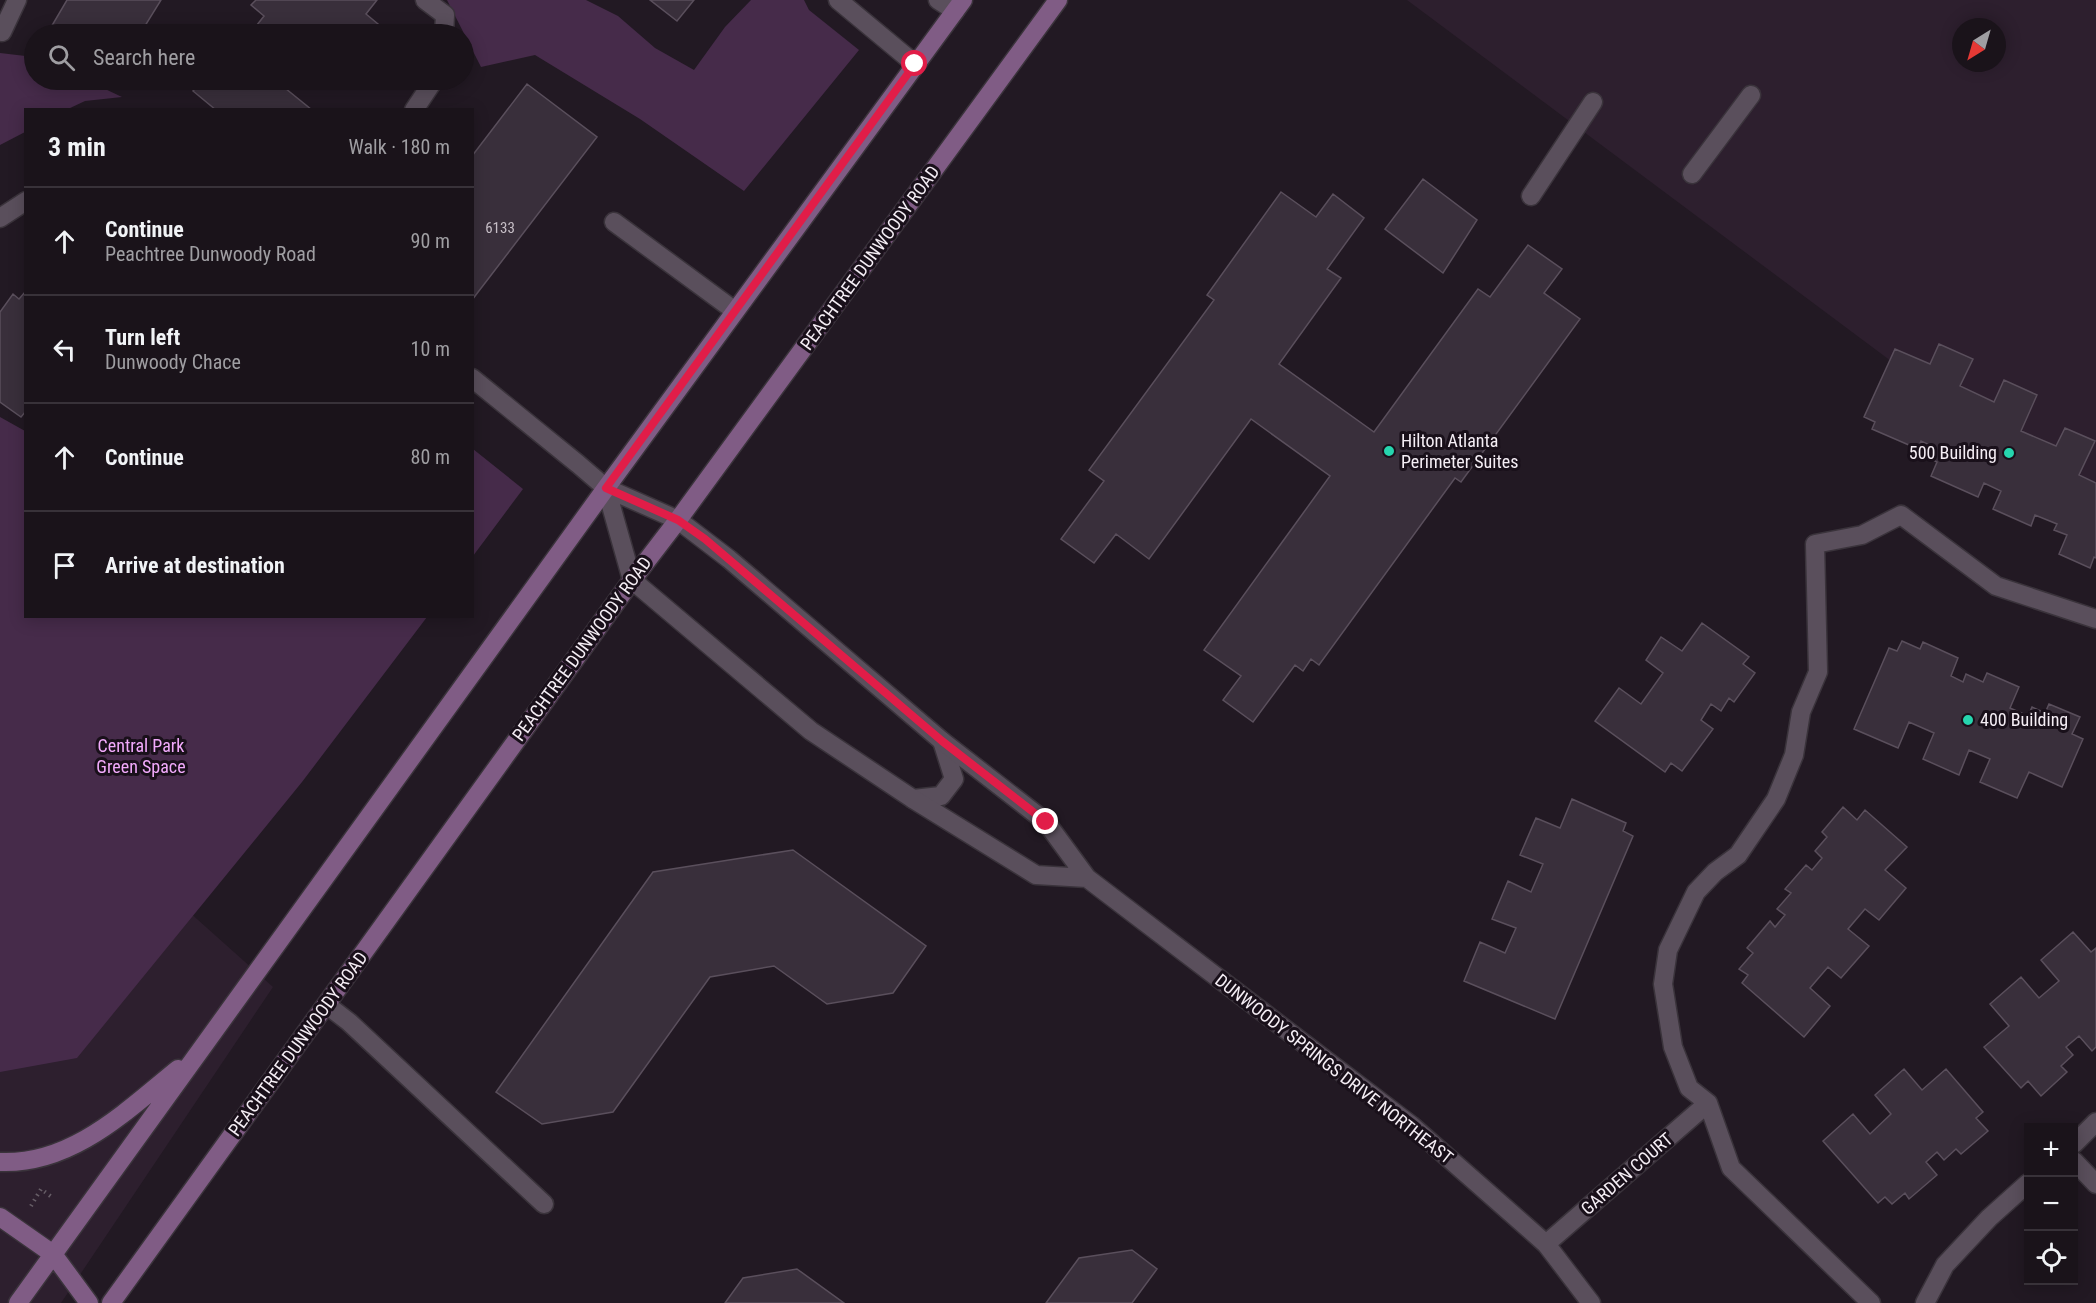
<!DOCTYPE html>
<meta charset="utf-8">
<style>
:root{--surface:#1a131a;--page:#231c23;--text:#f1f3f6;--muted:#9f9ea2;--line:#383239}
body{margin:0;font-family:"Roboto Condensed",sans-serif;background:var(--page);color:var(--text)}
.controls{position:absolute;right:18px;bottom:18px;display:grid;overflow:hidden;border-radius:0px;box-shadow:0 3px 15px #0003}
.controls button{width:54px;height:54px;display:grid;place-items:center;padding:0;border:0;border-bottom:2px solid var(--line);background:var(--surface);color:var(--text);font:30px sans-serif}
.compass{position:absolute;left:1952px;top:18px;width:54px;height:54px;border-radius:50%;background:var(--surface);box-shadow:0 3px 15px #0003;rotate:217deg}
.stop{position:absolute;width:18px;height:18px;margin:-14px;border:4px solid #e11d48;border-radius:50%;background:#fff}
.stop.end{background:#e11d48;border-color:#fff;box-shadow:0 2px 6px #0008}
.list{margin:0;padding:0;list-style:none}
h2{display:flex;justify-content:space-between;align-items:center;height:78px;margin:0;padding:0 24px;font-size:26px}
h2 small{font-size:20px;font-weight:400;color:var(--muted)}
.list li{display:grid;grid-template-columns:39px 1fr auto;gap:18px;align-items:center;box-sizing:border-box;height:108px;padding:0 24px;border-top:2px solid var(--line)}
.list b{display:block;font-size:22px;white-space:nowrap}
.list p{margin:0;font-size:20px;white-space:nowrap;color:var(--muted)}
.list em{font-size:20px;font-style:normal;color:var(--muted)}
.icon{flex:none;width:33px;height:33px;fill:none;stroke:currentColor;stroke-width:2;stroke-linecap:round;stroke-linejoin:round}
.map{position:relative;flex:none;width:2096px;height:1303px;overflow:hidden}
.search{position:absolute;background:var(--surface);box-shadow:0 3px 15px #0003;left:24px;top:24px;width:450px;height:66px;display:flex;align-items:center;gap:15px;box-sizing:border-box;padding:0 21px;border-radius:33px;color:var(--muted);font-size:22px}
.panel{position:absolute;background:var(--surface);box-shadow:0 3px 15px #0003;left:24px;top:108px;width:450px;height:510px;border-radius:0px}
.map>svg:first-child{display:block}
.built{fill:#2d1f2e;fill-rule:evenodd}
.green{fill:#462b4a}
.building{fill:#392f3b;stroke:#5a4f5c;stroke-width:1.5}
.lines{fill:none;stroke-linecap:round;stroke-linejoin:round}
.lane-casing{stroke:#3a333b;stroke-width:21}
.street-casing{stroke:#3a333b;stroke-width:21}
.secondary-casing{stroke:#3a333b;stroke-width:21}
.path{stroke:#675e67;stroke-width:4;stroke-dasharray:1.5 4.5;stroke-linecap:butt}
.lane{stroke:#5a4f5c;stroke-width:18}
.street{stroke:#5a4f5c;stroke-width:18}
.secondary{stroke:#805c85;stroke-width:18}
.route{stroke:#e11d48;stroke-width:8}
.poi-dot{fill:#26d5ae;stroke:#19101a;stroke-width:2}
.labels{text-anchor:middle;stroke-width:6;stroke-linejoin:round;paint-order:stroke}
.number-label{font-size:15px;fill:#c6bec6}
.street-label{font-size:18px;fill:#f5eef5;stroke:#19101a}
.poi-label{font-size:18px;fill:#f5eef5;stroke:#19101a;text-anchor:start}
.park-label{font-size:18px;fill:#f2aafc;stroke:#19101a}
</style>
<div class="map">
<svg width="2096" height="1303" viewBox="0 0 2096 1303">
<rect width="100%" height="100%" fill="#221923"/>
<!-- built -->
<path class="built" d="M1407,0h689v514zM1961,27h36v36h-36z
M0,743l273,244 -212,316h-61z"/>
<!-- green -->
<path class="green" d="M447,0h139l32,16 37,32 39,22 31,-43 26,-27h53l5,10 50,40 -115,141 -104,-72 -105,-64 -54,12z
M0,53l34,4v23h52l36,17 -37,4 -17,8 -42,1 -1,22 -25,13z
M0,417l25,14 1,185 401,1 -125,165 -225,276 -77,14z
M473,449l50,40 -50,67z"/>
<!-- building -->
<path class="building" d="M67,0h94l-21,34h-93z
M256,0h121l-11,14 24,20h-122l-11,-9 7,-9 -13,-11z
M650,0h44l-17,21z
M203,80h45l3,2 2,-2h22l37,30h-96l-23,-19z
M527,84l70,53 -125,163v-144z
M1423,179l54,41 -34,53 -58,-44z
M1281,192l35,25 17,-23 31,24 -37,51 14,9 -62,86 95,68 104,-143 12,8 38,-52 34,24 -18,24 36,26 -119,163 -6,-4 -136,187 -8,-6 -8,12 -8,-6 -42,57 -30,-22 18,-24 -37,-26 126,-174 -79,-57 -102,140 -33,-25 -22,29 -33,-24 43,-58 -15,-11 125,-170 -7,-5z
M26,291v120l-5,6 -21,-15v-90l13,-18 6,5z
M1939,344l34,15 -13,27 34,16 10,-22 33,15 -16,36 35,15 9,-18 30,13 -16,34 17,8v75l-2,-1 -4,11 -31,-14 8,-19 -13,-5 3,-6 -22,-9 -4,11 -38,-17 8,-18 -17,-8 -6,14 -47,-21 6,-14 -10,-5 5,-11 -11,-5 -3,8 -46,-20 3,-7 -11,-5 31,-68 35,15z
M1702,623l47,34 -6,7 12,9 -21,29 -5,-4 -8,13 -10,-7 -10,16 12,9 -31,42 -11,-8 -6,9 -70,-51 24,-33 22,16 22,-31 -17,-13 15,-23 21,14z
M1902,641l18,8 3,-7 35,16 -7,18 12,6 3,-8 17,8 4,-9 32,14 -9,21 18,8 4,-9 13,6 4,-9 31,13 -8,17 11,5 -21,48 -33,-15 -12,26 -37,-16 10,-23 -21,-9 -10,25 -36,-16 11,-26 -25,-11 -11,26 -44,-19 35,-81 8,3z
M1572,799l54,24 -3,8 10,5 -78,183 -91,-38 16,-39 25,11 11,-25 -24,-9 16,-38 23,11 12,-28 -23,-9 16,-37 24,10z
M1843,807l14,13 8,-10 42,37 -22,23 21,18 -27,32 -14,-11 -17,20 21,17 -28,32 -13,-11 -18,21 20,18 -26,31 -62,-54 6,-8 -9,-6 14,-16 -6,-5 23,-27 5,6 10,-12 -8,-6 14,-16 -6,-4 21,-24 6,5 10,-12 -7,-7 12,-14 -5,-5z
M793,850l133,96 -33,47 -66,11 -53,-38 -64,11 -97,135 -71,12 -46,-32 157,-220z
M2073,932l18,20 5,-4v99l-4,4 -13,-15 -13,11 7,8 -12,11 6,6 -26,24 -13,-15 -7,7 -37,-41 25,-21 -19,-22 31,-27 18,21 20,-17 -18,-21z
M1904,1069l18,21 24,-21 37,43 -7,6 12,13 -27,23 -5,-5 -12,11 -7,-8 -11,10 11,13 -28,24 -4,-6 -13,11 -7,-7 -7,6 -55,-62 30,-27 17,20 21,-20 -16,-19z
M1132,1250l25,19 -25,34h-86l33,-45z
M797,1269l47,34h-119l18,-25z"/>
<g class="lines">
<defs>
<path id="lane" d="M425,0l20,15 -1,19
M838,0l77,64
M938,0l17,11
M2,32l15,-32
M414,110l20,-30
M1692,174l59,-79
M1531,196l62,-94
M614,222l121,89
M913,799l28,-3 13,-17 -12,-38
M327,1005l22,17 195,182
M2074,1161l22,23"/>
<path id="street" d="M0,218l26,-17
M472,378l106,86 28,24 72,32 51,39 213,182 104,81 41,56 324,247 135,119 45,59
M606,488l26,92 179,151 102,68 123,76 51,3
M2074,1144l22,-22
M1546,1244l162,-141
M1871,1303l-140,-135 -23,-65 -19,-15 -16,-41 -10,-63 5,-34 28,-58 19,-20 23,-17 38,-56 18,-44 7,-43 17,-40 -3,-128 47,-9 39,-20 95,71 100,33
M1925,1303l20,-38 44,-47 39,-35"/>
<path id="secondary" d="M0,1162c72,3 126,-51 178,-93
M0,1217l53,37 36,49
M18,1303l588,-815 357,-488
M111,1303l521,-723 46,-60 380,-520"/>
</defs>
<!-- lane casing -->
<use href="#lane" class="lane-casing"/>
<!-- street casing -->
<use href="#street" class="street-casing"/>
<!-- secondary casing -->
<use href="#secondary" class="secondary-casing"/>
<!-- path -->
<path class="path" d="M31,1206l10,-17 12,9"/>
<!-- lane -->
<use href="#lane" class="lane"/>
<!-- street -->
<use href="#street" class="street"/>
<!-- secondary -->
<use href="#secondary" class="secondary"/>
</g>
<g class="lines">
<!-- route -->
<path class="route" d="M915,64l-309,424 72,32 27,19 237,202 104,81"/>
</g>
<!-- markers -->
<g class="poi-dot">
<circle cx="1389" cy="451" r="6"/>
<circle cx="2009" cy="453" r="6"/>
<circle cx="1968" cy="720" r="6"/>
</g>
<g class="labels">
<!-- number labels -->
<g class="number-label">
<text x="500" y="233">6133</text>
</g>
<!-- street labels -->
<g class="street-label">
<text transform="translate(870 258) rotate(-54)" y="6">PEACHTREE DUNWOODY ROAD</text>
<text transform="translate(582 649) rotate(-54)" y="6">PEACHTREE DUNWOODY ROAD</text>
<text transform="translate(298 1044) rotate(-54)" y="6">PEACHTREE DUNWOODY ROAD</text>
<text transform="translate(1334 1069) rotate(38)" y="6">DUNWOODY SPRINGS DRIVE NORTHEAST</text>
<text transform="translate(1627 1174) rotate(-41)" y="6">GARDEN COURT</text>
</g>
<!-- poi labels -->
<g class="poi-label">
<text x="1401" y="447">Hilton Atlanta<tspan x="1401" dy="21">Perimeter Suites</tspan></text>
<text x="1997" y="459" text-anchor="end">500 Building</text>
<text x="1980" y="726">400 Building</text>
</g>
<!-- park labels -->
<g class="park-label">
<text x="141" y="752">Central Park<tspan x="141" dy="21">Green Space</tspan></text>
</g>
</g>
</svg>
<div class="controls">
<button>+</button>
<button>−</button>
<button><svg class="icon" aria-label="locate" viewBox="0 0 24 24"><circle cx="12" cy="12" r="6"/><path d="M12 2v4M12 18v4M2 12h4M18 12h4"/></svg></button>
</div>
<svg class="compass" viewBox="-18 -18 36 36"><path d="M0-13l5 13h-10z" fill="#e53935"/><path d="M0 13l5-13h-10z" fill="#9f9ea2"/></svg>
<div class="stop" style="left:915px;top:64px"></div>
<div class="stop end" style="left:1046px;top:822px"></div>
<div class="search"><svg class="icon" aria-label="search" viewBox="0 0 24 24"><circle cx="10" cy="10" r="6"/><path d="M15 15l6 6"/></svg>Search here</div>
<section class="panel">
<h2>3 min<small>Walk · 180 m</small></h2>
<ul class="list">
<li><svg class="icon" aria-label="ahead" viewBox="0 0 24 24"><path d="M12 20V5M6 11l6-6 6 6"/></svg><div><b>Continue</b><p>Peachtree Dunwoody Road</p></div><em>90 m</em></li>
<li><svg class="icon" aria-label="left" viewBox="0 0 24 24"><path d="M17 20v-9H6M10 6l-5 5 5 5"/></svg><div><b>Turn left</b><p>Dunwoody Chace</p></div><em>10 m</em></li>
<li><svg class="icon" aria-label="ahead" viewBox="0 0 24 24"><path d="M12 20V5M6 11l6-6 6 6"/></svg><div><b>Continue</b></div><em>80 m</em></li>
<li><svg class="icon" aria-label="arrive" viewBox="0 0 24 24"><path d="M6 21V4h12l-3 4 3 4H6"/></svg><div><b>Arrive at destination</b></div></li>
</ul>
</section>
</div>
